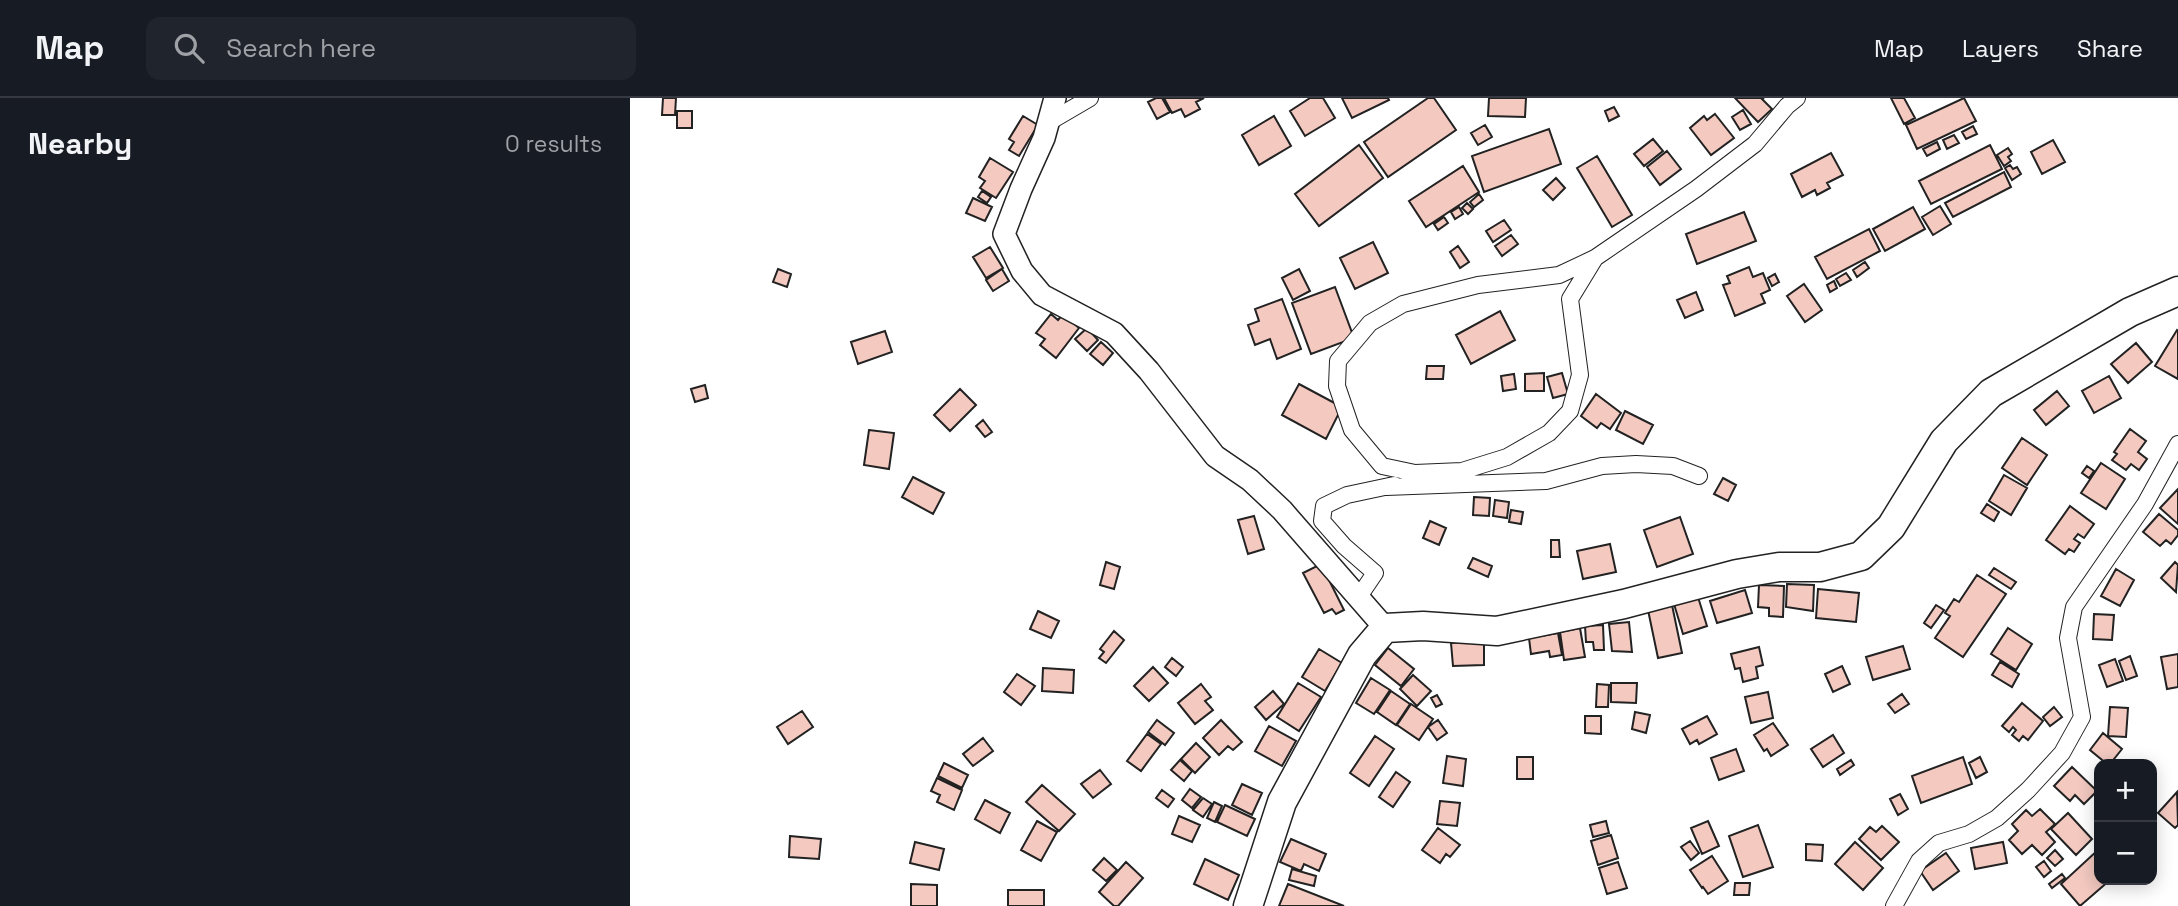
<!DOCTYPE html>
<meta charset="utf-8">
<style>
:root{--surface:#171b24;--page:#20242c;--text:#f1f3f6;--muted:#9ea1a6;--line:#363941}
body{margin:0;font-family:"Space Grotesk",sans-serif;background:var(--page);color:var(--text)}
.controls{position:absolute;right:21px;bottom:21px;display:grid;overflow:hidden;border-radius:14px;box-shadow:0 4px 18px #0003}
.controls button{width:63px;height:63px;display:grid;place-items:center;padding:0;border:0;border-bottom:2px solid var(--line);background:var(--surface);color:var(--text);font:35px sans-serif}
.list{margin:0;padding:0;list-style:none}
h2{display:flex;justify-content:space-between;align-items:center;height:91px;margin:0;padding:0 28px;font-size:30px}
h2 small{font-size:23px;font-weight:400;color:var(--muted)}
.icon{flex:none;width:38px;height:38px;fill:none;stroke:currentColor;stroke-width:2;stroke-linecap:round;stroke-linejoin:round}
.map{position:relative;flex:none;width:1548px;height:808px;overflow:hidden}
header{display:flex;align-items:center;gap:42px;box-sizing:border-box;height:98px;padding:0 35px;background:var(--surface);border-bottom:2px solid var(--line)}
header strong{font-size:33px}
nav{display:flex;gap:38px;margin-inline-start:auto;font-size:24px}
.search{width:490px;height:63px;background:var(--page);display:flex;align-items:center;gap:18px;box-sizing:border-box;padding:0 24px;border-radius:14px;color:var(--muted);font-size:26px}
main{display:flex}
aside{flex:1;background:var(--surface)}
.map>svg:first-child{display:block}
.building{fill:#f3c9c0;stroke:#222;stroke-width:2}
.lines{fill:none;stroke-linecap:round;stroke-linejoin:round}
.street-casing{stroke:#222;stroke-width:18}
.secondary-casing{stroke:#222;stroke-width:24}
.highway-casing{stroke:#222;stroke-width:31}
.street{stroke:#fff;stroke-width:16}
.secondary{stroke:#fff;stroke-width:21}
.highway{stroke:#fff;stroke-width:28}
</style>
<header>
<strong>Map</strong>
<div class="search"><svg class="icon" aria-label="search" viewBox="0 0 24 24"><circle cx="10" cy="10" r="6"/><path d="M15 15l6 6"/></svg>Search here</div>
<nav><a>Map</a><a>Layers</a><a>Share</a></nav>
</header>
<main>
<aside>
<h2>Nearby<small>0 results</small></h2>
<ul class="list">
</ul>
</aside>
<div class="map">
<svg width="1548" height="808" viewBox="0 0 1548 808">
<rect width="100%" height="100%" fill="#fff"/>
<!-- building -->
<path class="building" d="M33,0h13l-1,17h-13z
M526,0h6l8,14 -13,7 -9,-17z
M534,0h40l-8,4 4,7 -15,8 -4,-8 -9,4z
M680,0h13l12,20 -30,18 -15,-25z
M712,0h46l1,2 -37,18z
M798,0h6l22,32 -68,47 -24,-35z
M859,0h37l-1,19 -37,-1z
M1105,0h29l-2,1 10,10 -14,13z
M1261,0h13l11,20 -11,6z
M1334,0l12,23 -59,28 -11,-24z
M984,9l5,9 -10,5 -4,-10z
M1113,12l8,14 -11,6 -8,-13z
M47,13h15v17h-15z
M1085,16l19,24 -23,17 -21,-27 14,-12 3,4z
M393,18l15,9 -19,31 -10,-6 5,-8 -5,-3z
M644,18l17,30 -32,19 -17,-30z
M855,27l7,12 -14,8 -7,-12z
M1343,28l4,8 -11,5 -4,-7z
M919,31l12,35 -77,28 -12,-36z
M1324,37l5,8 -12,6 -4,-9z
M1023,41l10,12 -19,15 -10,-12z
M1423,42l12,22 -23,12 -11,-22z
M1307,44l3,7 -13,7 -4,-7z
M729,47l24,33 -64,48 -24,-32z
M1360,47l12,24 -71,35 -12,-23z
M1378,50l4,6 -4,3 3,4 -7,5 -7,-11z
M1037,53l14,18 -21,16 -13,-18z
M1201,55l12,22 -16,8 3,5 -13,7 -2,-5 -13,7 -11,-23z
M967,58l35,59 -20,12 -35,-59z
M360,60l23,14 -17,26 -16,-10 5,-7 -6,-4z
M1380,67l3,4 4,-2 4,7 -9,6 -7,-12z
M833,68l16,26 -53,35 -17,-26z
M1374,74l7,15 -58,30 -8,-14z
M926,80l9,10 -12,12 -10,-10z
M352,93l9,6 -4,6 -9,-6z
M849,96l4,6 -9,7 -4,-5z
M343,100l19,9 -7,14 -19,-8z
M837,105l6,6 -5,5 -6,-6z
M1310,108l11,18 -18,11 -11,-18z
M829,109l4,7 -8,5 -4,-7z
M1283,109l12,22 -40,22 -12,-22z
M1114,114l12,29 -59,23 -11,-30z
M814,119l4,6 -10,7 -4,-6z
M874,122l7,10 -18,12 -7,-11z
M1239,131l11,22 -53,28 -12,-22z
M881,137l7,9 -16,12 -7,-10z
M743,144l15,31 -33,16 -15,-31z
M828,148l11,16 -9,6 -10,-16z
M360,149l13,21 -17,10 -13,-21z
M1235,164l4,6 -12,9 -4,-7z
M1119,169l4,10 10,-4 7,17 -9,4 4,9 -30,13 -12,-31 7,-2 -3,-7z
M148,171l13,5 -4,13 -14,-5z
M372,171l7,12 -16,10 -7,-11z
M669,171l11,22 -17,9 -11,-22z
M1216,175l5,7 -11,6 -4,-7z
M1145,176l4,8 -7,4 -4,-8z
M1204,183l3,7 -7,4 -3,-7z
M1174,186l18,26 -17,12 -18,-26z
M705,189l19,51 -43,16 -19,-51z
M1066,194l7,18 -18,8 -8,-18z
M652,201l19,50 -24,10 -7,-20 -15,6 -7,-20 11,-4 -4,-12z
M870,213l15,29 -44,24 -15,-29z
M421,216l7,6 5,-6 16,14 -23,30 -16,-13 5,-6 -9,-6z
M457,230l11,12 -11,11 -12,-12z
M1547,232l1,1v48l-23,-13z
M255,233l7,21 -34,12 -7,-22z
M471,244l12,11 -10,12 -13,-11z
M1506,245l16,19 -24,21 -17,-19z
M797,268h17l-1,13h-17z
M914,275v18h-19v-17z
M932,275l6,21 -15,4 -6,-21z
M884,276l2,15 -13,2 -2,-15z
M1479,278l12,22 -27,15 -12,-22z
M669,286l43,23 -16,32 -44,-24z
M75,287l3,13 -13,4 -4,-13z
M330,291l16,16 -26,26 -16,-16z
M1427,293l12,15 -23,19 -12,-15z
M966,296l25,19 -11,16 -9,-6 -4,5 -16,-12z
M995,313l28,14 -10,19 -27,-14z
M353,322l9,12 -7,5 -9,-11z
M1500,331l16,12 -8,11 9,7 -8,11 -8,-6 -5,6 -14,-10 5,-6 -3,-2z
M239,332l25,3 -5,36 -25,-4z
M1392,340l25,17 -20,30 -25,-17z
M1471,365l24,16 -19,30 -25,-16z
M1457,368l7,5 -5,7 -7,-5z
M1374,377l23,13 -16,27 -22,-14z
M283,379l31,16 -11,21 -31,-17z
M1093,380l13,7 -8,16 -14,-7z
M1548,391v35l-18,-16z
M844,399l16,1 -1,18 -16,-1z
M865,402l14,2 -2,16 -14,-2z
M1357,406l12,8 -5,9 -13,-8z
M1440,408l24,18 -10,14 -6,-4 -4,5 6,4 -6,9 -5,-3 -4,5 -19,-14z
M881,412l12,2 -2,12 -12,-2z
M1529,416l19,16v5l-7,9 -5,-4 -6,6 -17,-14z
M624,418l10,33 -16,5 -10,-34z
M1050,419l13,37 -36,13 -13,-37z
M800,423l16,7 -7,17 -16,-7z
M921,442h8l1,17h-9z
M980,446l6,28 -33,7 -6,-28z
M843,460l19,8 -4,11 -20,-9z
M476,464l14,5 -6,22 -14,-4z
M1545,464l3,3 -2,27 -15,-14z
M691,466l23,46 -8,4 -4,-5 -8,4 -21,-40z
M1364,470l22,14 -5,7 -22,-14z
M1486,471l18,11 -14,26 -19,-10z
M1347,477l29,19 -43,63 -28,-19 15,-22 -5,-3 9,-14 5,3z
M1157,486l27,1 -1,26 -27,-4z
M1129,487l25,1 -1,31 -14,-1v-8l-11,-1z
M1188,491l41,4 -3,29 -40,-4z
M1115,492l7,23 -35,10 -7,-22z
M1068,499l9,29 -24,8 -9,-30z
M1042,507l10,48 -24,5 -10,-48z
M1306,507l8,5 -13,18 -7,-5z
M408,513l21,10 -8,17 -21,-9z
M1464,516l20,1 -2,25 -19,-1z
M999,524l3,30 -20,-1 -3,-27z
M973,527l1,25h-10l-1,-8h-7l-1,-16z
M950,530l5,29 -21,3 -4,-28z
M1378,530l24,16 -16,26 -25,-16z
M484,533l10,9 -18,23 -7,-5 5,-6 -4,-3z
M928,535l4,22 -12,2 -1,-6 -18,3 -2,-16z
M854,543v24l-31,1 -2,-23z
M1273,548l7,23 -37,11 -7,-23z
M1129,549l4,18 -7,2 2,11 -15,4 -3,-14 -5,1 -4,-15z
M758,550l26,21 -13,17 -26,-21z
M689,551l23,14 -17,28 -23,-14z
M1548,556v33l-11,2 -6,-32z
M1500,558l7,20 -11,4 -7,-19z
M542,560l11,9 -7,9 -11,-9z
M1485,561l8,22 -16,6 -8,-22z
M1370,564l19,12 -7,13 -20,-12z
M1212,568l8,18 -17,8 -8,-18z
M523,569l15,16 -19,18 -15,-15z
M413,570l31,2 -1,23 -31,-2z
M387,576l18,12 -14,19 -17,-13z
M783,577l18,16 -14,15 -17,-17z
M741,580l19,12 -16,24 -18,-11z
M668,585l23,14 -22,34 -22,-14z
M981,585h26l-1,20 -25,-1z
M571,586l10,13 -6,4 8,9 -18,14 -17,-21z
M967,586l12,1 -1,22h-12z
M643,593l11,13 -18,16 -11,-13z
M761,593l19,13 -14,21 -19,-13z
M1138,594l5,26 -22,5 -6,-26z
M1272,596l7,10 -14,9 -7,-9z
M807,597l5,9 -6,3 -5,-9z
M1392,605l21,18 -15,19 -5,-4 -4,5 -7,-6 4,-5 -3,-3 -4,5 -7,-6z
M781,606l22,15 -14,21 -22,-15z
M1424,609l8,10 -12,9 -7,-9z
M1480,609l18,1 -2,29 -18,-1z
M172,613l11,16 -25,17 -11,-17z
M1005,614l15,3 -4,18 -14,-4z
M955,618h16v18l-16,-1z
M1077,618l10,18 -18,10 -2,-4 -7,4 -8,-15z
M527,622l17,13 -9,12 -17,-13z
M591,622l21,22 -9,8 -5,-4 -9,9 -16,-17z
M808,622l9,13 -10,7 -9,-13z
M1143,625l15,22 -17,11 -4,-7 -3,2 -10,-16z
M639,628l27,15 -14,25 -27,-15z
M1473,635l19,16 -12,15h-3l-17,-14z
M517,636l14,10 -20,27 -14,-10z
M1203,637l11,18 -21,14 -12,-18z
M745,638l19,13 -25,37 -19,-13z
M353,640l10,13 -20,15 -10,-12z
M566,645l14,14 -15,16 -14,-14z
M1106,651l8,22 -25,9 -8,-22z
M817,658l19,3 -3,27 -20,-3z
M887,659h16v22h-16z
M1333,659l9,27 -51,19 -9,-27z
M1350,659l7,15 -11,6 -7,-15z
M550,662l12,11 -8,10 -13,-11z
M1221,662l3,5 -14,10 -3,-6z
M314,665l24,12 -6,13 -24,-12z
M1442,669l25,24 -13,13 -9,-9 -5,6 -16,-15z
M470,672l11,14 -18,14 -12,-14z
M766,674l14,10 -17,25 -14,-10z
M307,680l25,12 -8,20 -17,-8 3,-7 -9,-4z
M612,686l20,9 -10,22 -20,-10z
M412,687l33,29 -16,17 -33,-29z
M560,691l11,8 -9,11 -10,-8z
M532,692l12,9 -6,8 -12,-9z
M1547,694l1,33 -3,3 -17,-15z
M1270,696l8,15 -10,6 -8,-16z
M573,700l9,6 -9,13 -10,-7z
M355,702l25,13 -10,20 -25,-14z
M810,703l20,2 -3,23 -20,-2z
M584,704l8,4 -7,16 -8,-4z
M595,707l30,14 -8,17 -30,-14z
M1410,711l15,15 -9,8 9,10 -13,13 -10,-10 -10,9 -13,-14 9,-9 -6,-7 14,-14 6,6z
M1438,715l24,26 -16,16 -25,-26z
M549,718l21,9 -8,17 -20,-8z
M407,723l20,11 -16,29 -20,-11z
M976,723l3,12 -16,4 -3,-12z
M1078,723l11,25 -17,8 -11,-26z
M1128,727l15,42 -30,10 -14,-41z
M1252,728l17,16 -18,18 -22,-21 11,-12 6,5z
M808,730l22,17 -10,12 -4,-3 -6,9 -18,-13z
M981,737l7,23 -20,7 -7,-24z
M160,738l31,3 -2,20 -30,-2z
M661,741l35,15 -7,17 -15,-7 -3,7 -21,-9z
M1060,743l9,12 -8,7 -10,-13z
M285,744l29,7 -5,21 -29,-7z
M1225,744l28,26 -20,22 -28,-26z
M1373,744l4,21 -32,6 -4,-21z
M1176,746l17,1 -1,16 -16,-1z
M1469,751v31h11l-30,26 -19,-22z
M1425,752l8,9 -8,7 -8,-8z
M1316,755l13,18 -26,19 -13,-19z
M1082,758l16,25 -20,13 -5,-7 -1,1 -12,-18z
M474,760l13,12 -11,11 -13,-11z
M575,761l34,16 -11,25 -34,-16z
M1414,763l7,10 -7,6 -8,-10z
M496,764l17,16 -25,28h-4l-15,-14z
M988,764l9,26 -20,6 -8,-26z
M662,771l24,7 -2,10 -25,-6z
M1432,776l3,4 -13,10 -3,-4z
M1105,785h15l-1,12h-15z
M281,786l26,1v21h-26z
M658,786l56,22h-65z
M378,792h36v16h-36z"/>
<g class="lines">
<defs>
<path id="street" d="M419,24l41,-24
M965,160l-25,41 10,76 -10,36 -21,22 -42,24 -45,14 -47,2 -33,-7 -30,-36 -15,-44 1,-25 32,-38 33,-19 75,-19 81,-10 36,-17 101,-69 59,-45 32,-38 10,-8
M756,389l160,-6 56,-15 34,-2 37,2 26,10
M728,500l17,-25 -31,-27 -22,-25 2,-15 23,-11 47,-10
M1264,808l25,-45 20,-18 30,-9 28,-16 31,-28 34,-37 20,-36 -14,-79 6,-31 71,-103 33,-60"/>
<path id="secondary" d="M425,0l-11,40 -23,51 -17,45 18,37 20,24 72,38 35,38 66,85 35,24 32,30 103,118"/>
<path id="highway" d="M618,808l34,-104 80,-147 23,-27 38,-2 74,5 127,-27 113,-30 42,-7h41l41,-11 30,-29 53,-86 47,-48 139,-81 48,-21"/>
</defs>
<!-- street casing -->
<use href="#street" class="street-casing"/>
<!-- secondary casing -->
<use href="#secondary" class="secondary-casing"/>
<!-- highway casing -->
<use href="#highway" class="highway-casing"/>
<!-- street -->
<use href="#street" class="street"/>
<!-- secondary -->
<use href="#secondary" class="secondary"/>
<!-- highway -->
<use href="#highway" class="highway"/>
</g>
</svg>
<div class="controls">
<button>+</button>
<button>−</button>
</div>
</div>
</main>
